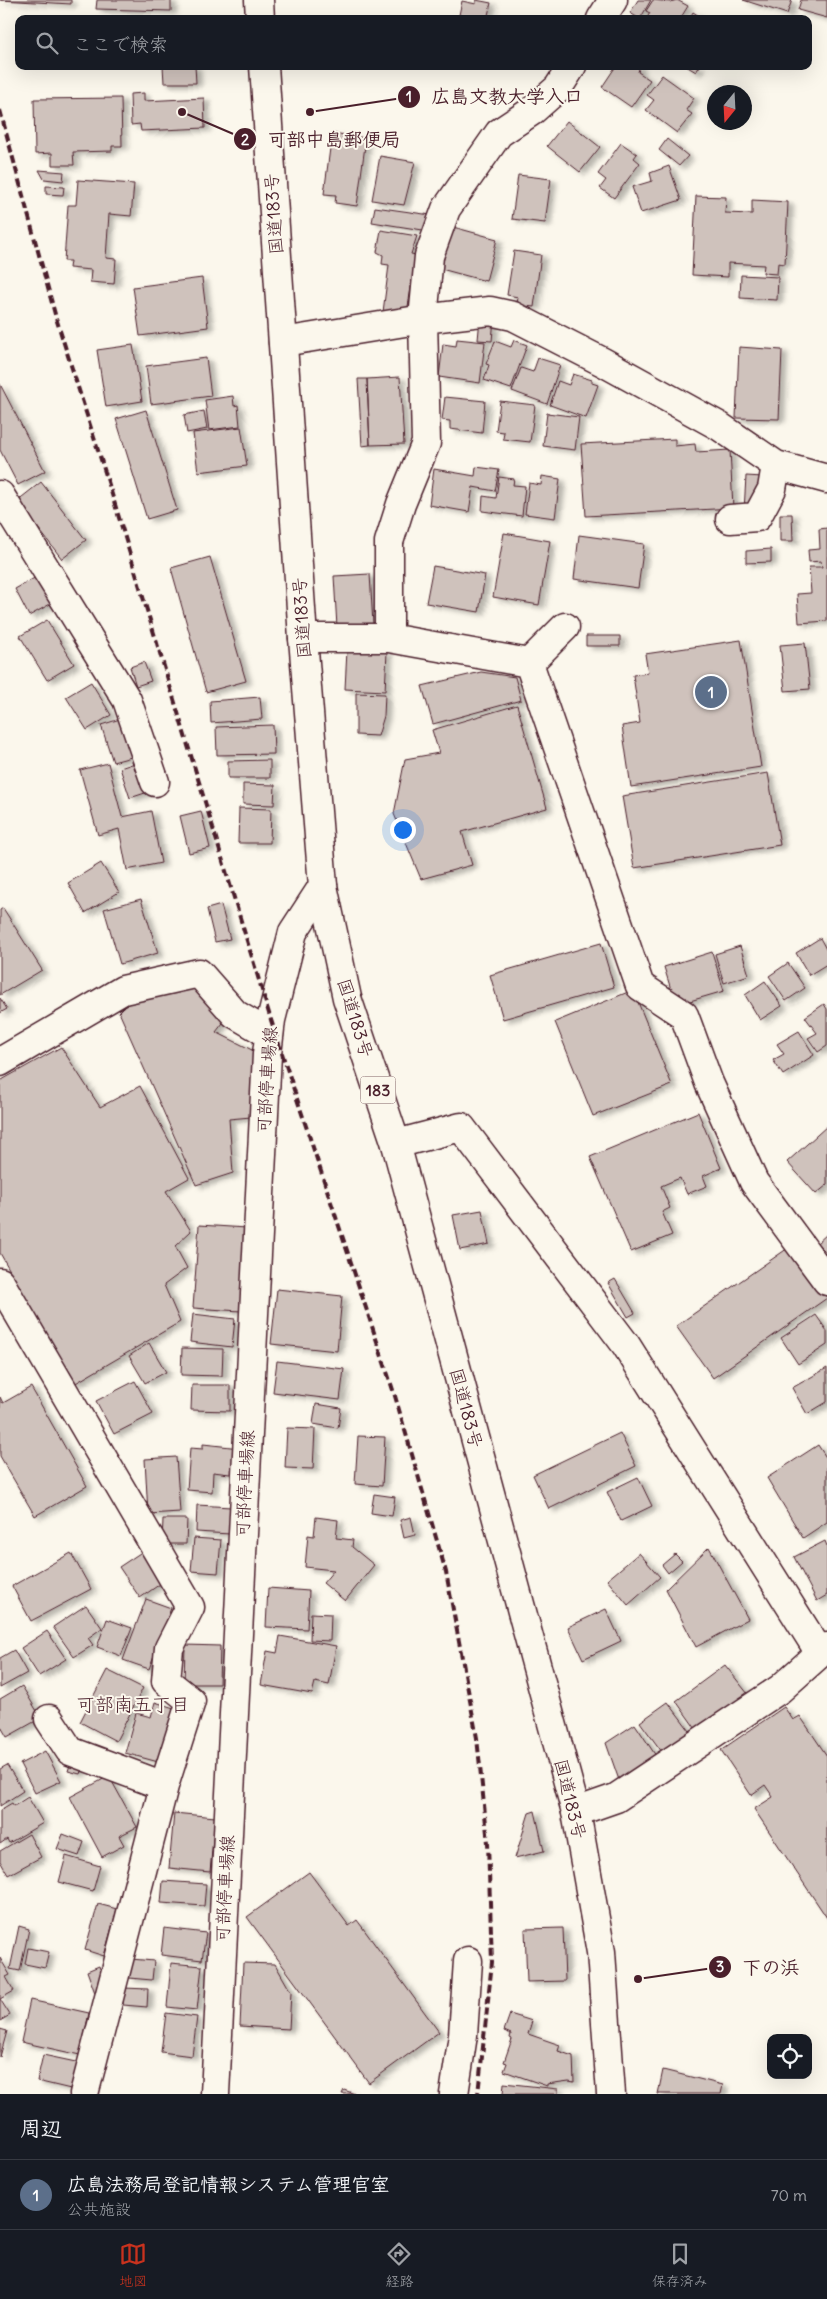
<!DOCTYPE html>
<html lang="ja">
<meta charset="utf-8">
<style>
:root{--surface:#171b24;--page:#20242c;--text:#f1f3f6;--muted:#9ea1a6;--line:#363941;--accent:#c8321e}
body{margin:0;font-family:Delius,"Klee One",sans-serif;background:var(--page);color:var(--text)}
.controls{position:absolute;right:15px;bottom:15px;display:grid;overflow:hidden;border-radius:10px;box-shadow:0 5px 20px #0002}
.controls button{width:45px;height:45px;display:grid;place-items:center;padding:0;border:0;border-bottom:1px solid var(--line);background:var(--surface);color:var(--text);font:25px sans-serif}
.compass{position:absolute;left:707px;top:85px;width:45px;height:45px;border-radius:50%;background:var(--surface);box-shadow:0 5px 20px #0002;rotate:198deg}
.you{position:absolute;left:402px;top:829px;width:18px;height:18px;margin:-12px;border:4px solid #fff;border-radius:50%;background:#1a73e8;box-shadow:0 0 0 8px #1a73e833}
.badge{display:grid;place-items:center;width:32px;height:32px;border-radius:50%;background:var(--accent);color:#fff;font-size:16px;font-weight:700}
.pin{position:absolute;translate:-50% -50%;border:2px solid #fff;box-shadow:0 1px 5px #0006}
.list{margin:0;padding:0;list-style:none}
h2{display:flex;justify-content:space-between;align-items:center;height:65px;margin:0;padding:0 20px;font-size:21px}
h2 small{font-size:16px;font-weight:400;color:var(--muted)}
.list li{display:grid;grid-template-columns:32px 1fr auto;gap:15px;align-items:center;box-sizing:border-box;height:70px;padding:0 20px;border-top:1px solid var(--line)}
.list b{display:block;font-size:19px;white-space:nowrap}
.list p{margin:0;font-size:16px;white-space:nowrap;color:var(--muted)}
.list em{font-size:16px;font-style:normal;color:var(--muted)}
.icon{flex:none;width:28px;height:28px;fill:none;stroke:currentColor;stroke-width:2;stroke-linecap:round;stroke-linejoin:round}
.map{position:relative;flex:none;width:827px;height:2094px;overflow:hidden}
.search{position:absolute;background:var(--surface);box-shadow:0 5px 20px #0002;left:15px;right:15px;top:15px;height:55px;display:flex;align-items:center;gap:12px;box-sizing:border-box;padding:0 18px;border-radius:10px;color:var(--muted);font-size:19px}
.sheet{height:135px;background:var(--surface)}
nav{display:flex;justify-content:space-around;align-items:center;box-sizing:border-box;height:70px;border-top:1px solid var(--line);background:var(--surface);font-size:14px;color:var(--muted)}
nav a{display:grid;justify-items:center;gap:2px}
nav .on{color:var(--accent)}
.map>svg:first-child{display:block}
.building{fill:#cfc2bc;stroke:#4a1f2b;filter:url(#shadow)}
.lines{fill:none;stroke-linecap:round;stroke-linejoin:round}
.minor-casing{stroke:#4a1f2b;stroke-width:31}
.major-casing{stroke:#4a1f2b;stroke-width:31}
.highway-casing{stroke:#4a1f2b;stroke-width:31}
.minor{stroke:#fbf7ec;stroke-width:28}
.major{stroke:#fbf7ec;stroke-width:28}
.highway{stroke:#fbf7ec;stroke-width:28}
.rail{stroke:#4a1f2b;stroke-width:4;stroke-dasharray:8 4;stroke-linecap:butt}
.labels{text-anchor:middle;stroke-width:4;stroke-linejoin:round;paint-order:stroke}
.shield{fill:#fbf7ec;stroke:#7f6065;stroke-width:1}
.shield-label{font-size:16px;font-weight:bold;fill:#4a1f2b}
.street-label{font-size:18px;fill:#4a1f2b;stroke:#fbf7ec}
.neighbourhood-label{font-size:19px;fill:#4a1f2b;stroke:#fbf7ec}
.leader{fill:none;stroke:#4a1f2b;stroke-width:2}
.callout-dot{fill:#4a1f2b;stroke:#fbf7ec;stroke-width:2}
.mark-label{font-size:15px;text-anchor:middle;font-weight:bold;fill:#fff}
.callout-label{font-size:19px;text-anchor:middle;font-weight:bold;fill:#4a1f2b;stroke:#fbf7ec;stroke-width:4;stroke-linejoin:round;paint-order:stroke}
</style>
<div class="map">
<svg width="827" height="2094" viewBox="0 0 827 2094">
<defs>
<filter id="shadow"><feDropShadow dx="5.5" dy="3" stdDeviation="2.5" flood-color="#0004"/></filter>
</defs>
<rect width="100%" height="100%" fill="#fbf7ec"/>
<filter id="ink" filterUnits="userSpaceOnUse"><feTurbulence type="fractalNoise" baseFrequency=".02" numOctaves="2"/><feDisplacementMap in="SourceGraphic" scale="10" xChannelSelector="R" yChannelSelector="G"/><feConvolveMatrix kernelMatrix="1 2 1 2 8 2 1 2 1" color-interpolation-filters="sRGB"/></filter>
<g filter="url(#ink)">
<!-- building -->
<path class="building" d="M0,0h71v4z
M97,0h74v11l-75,-2z
M476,0l15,3 -4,16 -28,-4 3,-14 14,3z
M638,0h13l-11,19 -10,-6z
M653,0l17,2 7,-2 11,6 -8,13h-34l4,-6 -4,-2z
M743,0h49l-5,14z
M801,0h26v18l-29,-8z
M693,12l11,7h-15z
M163,66h32l1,17h-32z
M616,66h24l-2,6 12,8 -19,27 -29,-20z
M686,66h14l-4,6z
M662,75l32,23 -8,12 6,4 -15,19 -31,-23 8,-10 -7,-5z
M144,93v8l60,-3 1,30 -64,3 -1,-7 -9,1 -1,-31z
M121,98l1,48h-10v5l-39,1 1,13h-22v-12l-17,1 -1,-55z
M567,121l33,26 -20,25 -33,-26z
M332,133l34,5 -9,68 -22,-3 1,-8 -12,-1z
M667,139l21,17 -9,10 -20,-16z
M621,143l16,11 -3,4 6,5 -26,35 -14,-10 6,-8 -8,-6z
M380,156l35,6 -11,43 -32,-5z
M669,166l12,34 -40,13 -9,-26 20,-6 -2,-8z
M39,170l25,2 -1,9 -19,-2z
M518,175l33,4 -6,44 -33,-4z
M78,180l56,4 -3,32 -22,-2 -3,44 10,1 -2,25 -24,-2 1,-12 -22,-2 1,-7h-6l4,-56h8z
M46,186l18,1 -1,8 -17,-1z
M696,196l30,1 -1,16 27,1v-14l36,2 -3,62 -7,-1 -1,11 -14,-1 1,-8 -36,-2v14l-36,-2z
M375,207l56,8 -2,16 -57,-9z
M453,227l44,12 -11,42 -45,-12z
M381,230l36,6 -6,18 5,1 -9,58 -24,-1 6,-47 -7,-1 1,-9 -6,-3z
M514,251l27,4 -7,52 -17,-2 1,-8 -11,-2z
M741,275l37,2 -1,23 -37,-2z
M202,278l6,49 -68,9 -7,-49z
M480,318h14l-2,23 -14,-1z
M457,339l28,3 -5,41 -41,-6 4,-33 13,2z
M514,340l13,5 -16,44 -27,-9 5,-15 -3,-1 9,-23 16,6z
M133,345l9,56 -36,6 -9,-57z
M739,347l43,3 -3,69 -43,-1z
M206,358l5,38 -60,8 -5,-38z
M538,358l22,7 -13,39 -35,-13 9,-23 12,4z
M573,374l19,6v3l6,2 -12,33 -36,-13 8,-24 11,4z
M400,377l4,67 -34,1 -3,-66z
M358,379h9l3,66 -8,1z
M0,384l45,87 -27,14 -18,-35z
M233,396l1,10 4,-1 2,21 -31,4 -4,-30z
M445,397l40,4 -3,32 -32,-4v-8l-8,-1z
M500,401l35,4 -5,37 -27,-3 1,-7 -8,-1z
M146,410l31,100 -30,9 -31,-100z
M204,411l3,18 -20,4 -3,-18z
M547,413l32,4 -4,33 -32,-4z
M241,427l6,39 -49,6 -5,-39z
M675,439v7l20,-2 1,8 34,-2 3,58 -147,8 -5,-72z
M476,467l23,3 -4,21 -22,-4 -4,25 -40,-7 5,-36 41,7z
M542,476l18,3 -5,39 -30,-4 4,-31 12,2z
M746,476l17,1 -10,34h-9z
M499,477l15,2 -1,6 12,1 -3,30 -40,-5 1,-15 13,2z
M41,482l45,58 -24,19 -45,-58z
M780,514h12l1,27h-13z
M827,528v93l-28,2 -2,-29 14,-1 -2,-26h13l-1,-6 -12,1 -1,-12 12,-1 -1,-20z
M504,533l46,8 -11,64 -46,-8z
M579,535l65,9 -6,44 -64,-9z
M771,549v13l-25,1v-12z
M210,557l36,124 -40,11 -35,-124z
M433,566l52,9 -6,37 -53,-9z
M370,574l3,51 -36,2 -3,-51z
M38,576l14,27 -23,13 -14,-27z
M47,620l27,44 -27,16 -27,-44z
M586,636h34v10h-34z
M741,640l20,127 -130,20 -9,-61 18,-3 -7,-48 15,-2 -3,-19z
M805,643l5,46 -25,2 -5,-46z
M347,650l40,2 -2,39 -40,-2z
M144,662l7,19 -15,5 -6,-19z
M481,672l34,5 6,23 -88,24 -11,-38z
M91,682l20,33 -24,15 -21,-33z
M356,693l29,1 -1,22 -6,20 -22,-1z
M260,697l2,22 -51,4 -1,-22z
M517,705l30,103 -85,24 10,33 -51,14 -27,-65 11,-55 34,-6 -7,-23z
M123,718l12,38 -22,6 -12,-37z
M273,725l1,29 -57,1 -1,-28z
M270,760v18h-42v-17z
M141,761l10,30 -21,7 -10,-30z
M108,763l14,54 29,-6 10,52 -34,7 -8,-41 -21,6 -18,-65z
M768,773l12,72 -146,23 -12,-72z
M243,784l32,1 -1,20 -31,-1z
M239,808l32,1 -1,34h-32z
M201,811l9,37 -21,5 -9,-37z
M101,863l18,29 -34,21 -17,-30z
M141,899l17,54 -38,11 -16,-55z
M221,905l9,34 -15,3 -8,-33z
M3,908l39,62 -42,25v-85z
M820,938l7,13v13l-18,11 -13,-22z
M601,943l13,44 -111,32 -13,-44z
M740,946l9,29 -25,8 -9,-29z
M712,952l12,39 -41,12 -3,-10 -7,3 -9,-29z
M788,963l17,25 -19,13 -17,-25z
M197,980l29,39 -10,13 44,22 -9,63 -22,2 4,54 -37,12 -77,-173 11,-11z
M765,981l17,25 -22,14 -15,-25z
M633,990l39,95 -79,31 -38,-94z
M0,998l7,11 -7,4z
M824,1004l3,5v37l-9,6 -10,-14 9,-5 -12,-16z
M799,1031l15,24 -31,20 -10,-15 11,-6 -7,-10z
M61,1047l39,60 40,-21 49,92 -23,13 25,40 -16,15 12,22 -23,17 16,37 -106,62 -74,-131v-172z
M698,1112l23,56 -18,8 4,10 -20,8 -7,-16 -19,8 9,22 -8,4 10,23 -41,17 -41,-95z
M827,1126v59l-11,9 -29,-32z
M482,1210l7,34 -29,6 -7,-35z
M199,1225l48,3 -6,83 -48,-3z
M827,1234v19l-10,-10z
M791,1246l36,52 -114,80 -37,-52z
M615,1279l20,34 -7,4 -20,-34z
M277,1289l65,7 -5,55 -66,-7z
M193,1314l42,5 -3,28 -42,-5z
M816,1315l11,16v14l-29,19 -17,-26z
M149,1343l17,29 -21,11 -16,-27z
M182,1348l41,1 -1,27 -41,-1z
M277,1361l67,8 -4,31 -67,-8z
M827,1368v34l-20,12 -15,-26z
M135,1381l18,33 -39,20 -18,-33z
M192,1385h38v26l-39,-1z
M31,1387l56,99 -52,30 -35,-60v-59l3,6z
M316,1404l25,4 -3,20 -25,-4z
M287,1428l28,1 -2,40 -28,-1z
M620,1433l16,33 -87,43 -16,-34z
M358,1436l27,1 -3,49 -27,-2z
M203,1444l37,4 -2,27 -25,-3 -1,20 -25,-2 3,-42 13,1z
M818,1445l9,14v63l-24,16 -36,-60z
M176,1457l4,55 -32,2 -3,-55z
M638,1477l14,29 -31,15 -14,-29z
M374,1494l21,3 -3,19 -21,-3z
M197,1505l34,2 -1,27 -34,-2z
M316,1517l22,3 -2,18 17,2 -1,7 22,18 -29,36 -22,-18 11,-13 -29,-3 3,-32 6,1z
M411,1517l4,18 -11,3 -4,-18z
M163,1519h24l-1,25h-24z
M194,1538l27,2 -3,33 -27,-2z
M825,1541l2,5v49l-10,6 -23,-44z
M709,1547l39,72 -52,28 -30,-58z
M143,1551l20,31 -23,16 -21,-31z
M71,1553l20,36 -60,32 -19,-35z
M639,1553l21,24 -32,28 -21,-25z
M675,1554l7,7 -14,12 -6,-8z
M268,1588l41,3 -2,38 -41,-2z
M146,1599l25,9 -22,61 -26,-9z
M86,1605l16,23 -14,10 5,7 -19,12 -21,-30z
M606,1609l15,32 -38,18 -15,-32z
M311,1613l20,1 -1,27 -20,-1z
M107,1619l25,9 -11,28 -24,-9z
M47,1631l19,28 -27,17 -18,-28z
M280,1636l56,10 -7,39 -14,-3 -3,12 -51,-9 6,-34 10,2z
M185,1645l35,1 -1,38h-35z
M14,1650l13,23 -27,15v-30z
M725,1665l23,29 -50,38 -22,-31z
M107,1670l36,18 -27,53 -36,-19z
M22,1686l19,32 -34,19 -7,-12v-26z
M155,1702l22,7 -15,54 -37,-10 11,-40 15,4z
M668,1702l25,33 -28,21 -25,-34z
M784,1707l9,13 7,-4 27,40v162l-73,-109 19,-12 -8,-12 -14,10 -30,-45z
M635,1724l21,32 -36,27 -14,-40z
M45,1751l16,30 -26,12 -15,-29z
M71,1762l12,3 -3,9 -12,-3z
M7,1765l16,26 -23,15v-37z
M109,1776l28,51 -18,9 5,9 -22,12 -32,-60z
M28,1797l15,26 -34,20 -2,-4 -7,5v-34l12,-7 2,3z
M535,1811l9,40 -29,7 14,-45z
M174,1813l41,4 -5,55 -41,-4z
M29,1834l12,23 -33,18 -8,-14v-10z
M63,1834l21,8 -5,14 -22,-7z
M66,1856l34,10 -7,25 -34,-9z
M309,1872l40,54 8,-6 82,112 -70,51 -122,-166z
M163,1881l43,3 -2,22 -43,-3z
M98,1904l19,5 -13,47 -19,-6z
M19,1926l10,3 -9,42 -10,-2z
M164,1928l42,5 -4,27 -41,-5z
M563,1928l2,53 -38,1 -2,-53z
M28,1948l21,4 -4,16 -20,-4z
M0,1958l10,17 -4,2 8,14 -14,8 10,16 -10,6z
M131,1959l23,2 -2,19 -23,-2z
M171,1963l31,3 -5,44 -30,-3z
M243,1963l32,1 16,28 -2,37 -49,-3z
M99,1966l8,22 -12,5 -8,-22z
M124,1988l24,1 -1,18 -24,-2z
M30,2000l59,13 -9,42 -59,-13z
M166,2013l31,4 -5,39 -31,-4z
M510,2014l22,7 -4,13 32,11 -2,6 15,5 1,26 -5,-1 -22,3v2l-43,-15 3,-8 -3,-1 8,-23 -2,-1 1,-4 -7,-3z
M0,2029l7,2 -7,26z
M43,2055l42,9 -6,27 -42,-10z
M663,2070l60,15 -2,9h-63z
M504,2083l54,6v5h-55z
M344,2090l11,4h-13z"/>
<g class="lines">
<defs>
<path id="minor" d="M601,19l12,-19
M283,342l140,-23 67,-8 23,5 90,46 116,64 57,39 51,14
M0,495l127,205 28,82
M730,519l27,-2 15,-28 4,-24
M303,638h86l140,25 36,-36
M389,638v-96l12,-38 25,-61 -3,-124 6,-63 17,-47 53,-76 33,-22 26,-23 14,-22
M529,663l111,323 44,29 25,68 45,99 73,99
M0,1062l123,-72 76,-17 36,41 34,20
M396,1144l65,-17 165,218 194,308
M0,1282l190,325 -21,41 -3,33 25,20 -27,85 -80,308
M49,1719l21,32 94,35
M576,1812l40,-14 164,-109 47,-42
M454,2094l9,-59 5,-74"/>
<path id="major" d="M215,2094l52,-1040 4,-34 22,-88 30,-46"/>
<path id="highway" d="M259,0l1,19
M264,66l39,572 20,248 24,112 49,146 180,668 25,140 10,142"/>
</defs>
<!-- minor casing -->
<use href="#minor" class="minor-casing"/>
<!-- major casing -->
<use href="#major" class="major-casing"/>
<!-- highway casing -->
<use href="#highway" class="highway-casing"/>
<!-- minor -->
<use href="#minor" class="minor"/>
<!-- major -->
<use href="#major" class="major"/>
<!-- highway -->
<use href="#highway" class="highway"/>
<!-- rail -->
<path class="rail" d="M0,110l56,208 54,170 161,532 124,376 51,176 31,166 11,105 4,119 -14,132"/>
</g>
</g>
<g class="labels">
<!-- shield labels -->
<rect class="shield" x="360.5" y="1076.5" width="35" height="27" rx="4"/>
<g class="shield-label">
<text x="378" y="1096">183</text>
</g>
<!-- street labels -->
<g class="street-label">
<text transform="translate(274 214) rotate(-94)" y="6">国道183号</text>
<text transform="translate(302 618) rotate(-94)" y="6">国道183号</text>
<text transform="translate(355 1018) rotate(73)" y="6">国道183号</text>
<text transform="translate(267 1080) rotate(-86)" y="6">可部停車場線</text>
<text transform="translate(466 1408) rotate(75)" y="6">国道183号</text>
<text transform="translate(245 1484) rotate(-87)" y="6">可部停車場線</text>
<text transform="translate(570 1799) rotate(76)" y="6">国道183号</text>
<text transform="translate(225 1889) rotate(-87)" y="6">可部停車場線</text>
</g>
<!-- neighbourhood labels -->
<g class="neighbourhood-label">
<text x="133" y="1711">可部南五丁目</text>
</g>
</g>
<!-- callouts -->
<path class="leader" d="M310 112L409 97M182 112L245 139M638 1979L720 1967"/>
<g class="callout-dot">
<circle cx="310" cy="112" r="5"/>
<circle cx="182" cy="112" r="5"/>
<circle cx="638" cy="1979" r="5"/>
<circle cx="409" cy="97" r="12"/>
<circle cx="245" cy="139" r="12"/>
<circle cx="720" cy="1967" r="12"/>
</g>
<g class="mark-label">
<text x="409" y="102">1</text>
<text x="245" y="145">2</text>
<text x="720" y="1972">3</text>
</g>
<g class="callout-label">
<text x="507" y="103">広島文教大学入口</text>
<text x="334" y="146">可部中島郵便局</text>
<text x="771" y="1974">下の浜</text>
</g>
</svg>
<div class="controls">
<button><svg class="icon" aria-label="locate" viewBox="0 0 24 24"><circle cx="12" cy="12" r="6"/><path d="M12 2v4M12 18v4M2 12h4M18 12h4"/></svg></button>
</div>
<svg class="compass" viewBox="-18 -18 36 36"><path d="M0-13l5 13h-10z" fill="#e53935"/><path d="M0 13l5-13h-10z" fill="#9ea1a6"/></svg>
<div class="you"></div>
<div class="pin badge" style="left:711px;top:692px;background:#5c6f8a">1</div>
<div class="search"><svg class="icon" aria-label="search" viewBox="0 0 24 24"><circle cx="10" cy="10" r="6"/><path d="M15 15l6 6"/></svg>ここで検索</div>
</div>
<section class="sheet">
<h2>周辺<small></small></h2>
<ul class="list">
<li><span class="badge" style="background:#5c6f8a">1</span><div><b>広島法務局登記情報システム管理官室</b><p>公共施設</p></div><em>70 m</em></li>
</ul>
</section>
<nav>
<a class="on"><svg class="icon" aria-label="map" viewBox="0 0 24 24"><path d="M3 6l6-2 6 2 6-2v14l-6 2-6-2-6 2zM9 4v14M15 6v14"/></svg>地図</a>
<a><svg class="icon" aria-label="directions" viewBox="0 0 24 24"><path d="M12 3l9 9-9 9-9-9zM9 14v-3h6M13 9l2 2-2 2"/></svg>経路</a>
<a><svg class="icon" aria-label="saved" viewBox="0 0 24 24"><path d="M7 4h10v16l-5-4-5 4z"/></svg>保存済み</a>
</nav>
